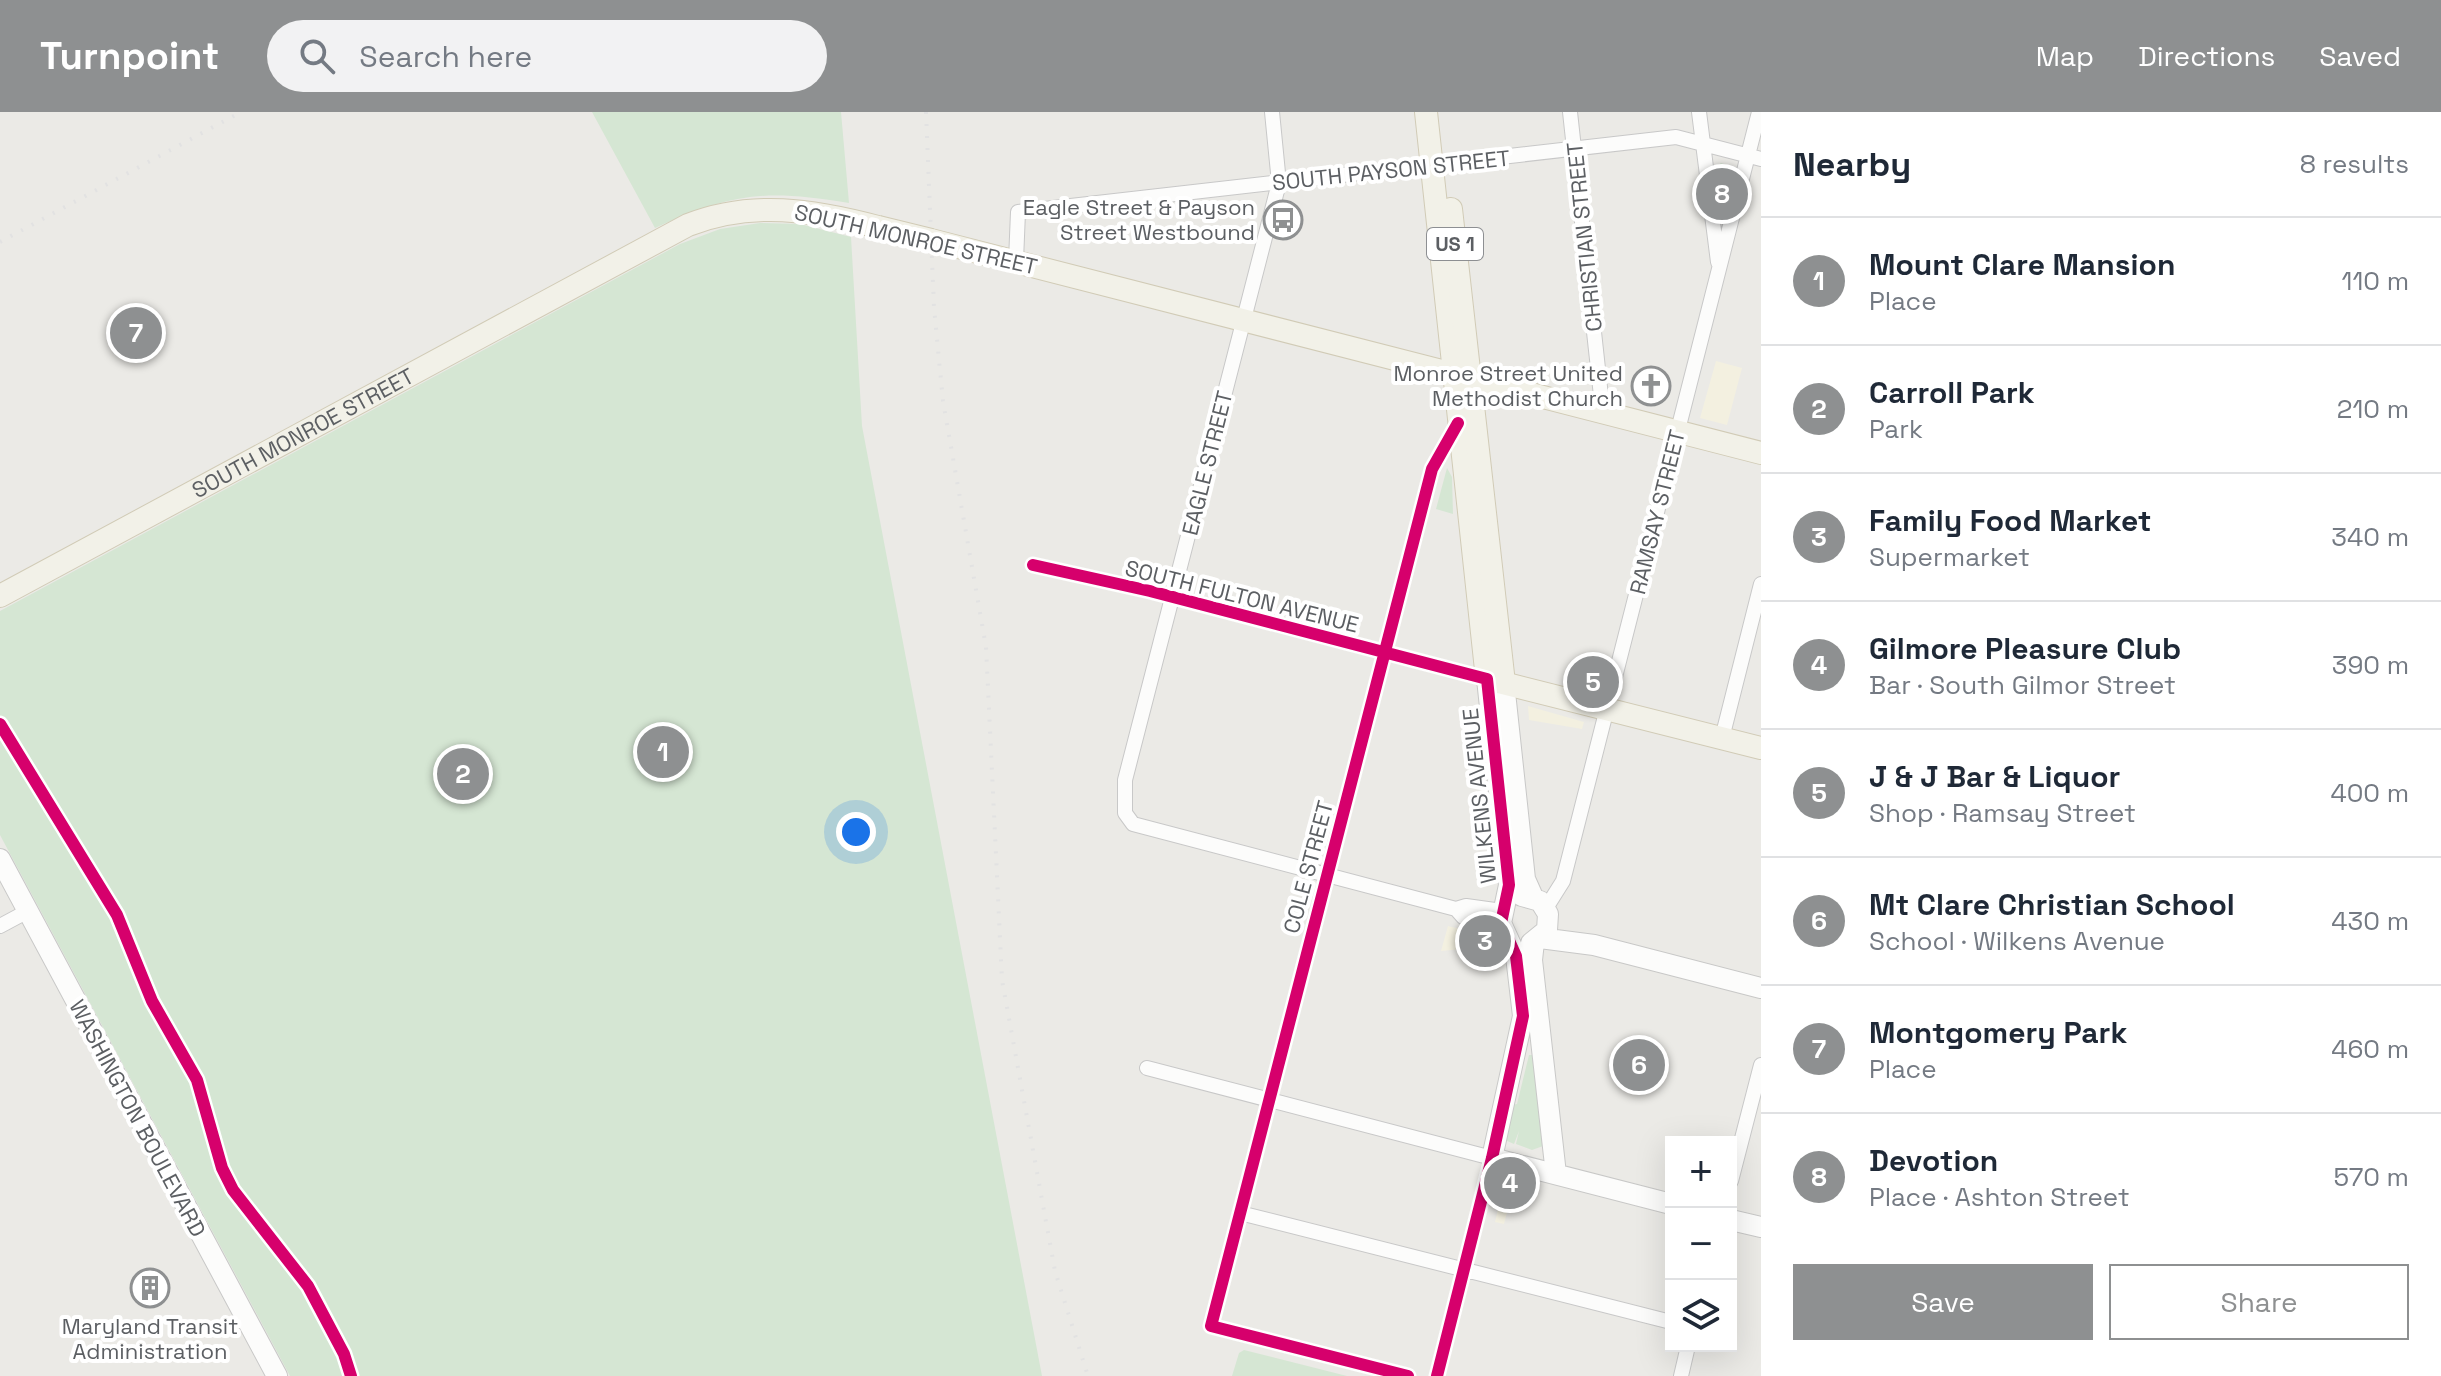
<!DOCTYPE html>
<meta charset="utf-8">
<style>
:root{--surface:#fff;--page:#f2f2f3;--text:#1f2937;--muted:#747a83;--line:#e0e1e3;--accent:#8e9091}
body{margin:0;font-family:"Space Grotesk",sans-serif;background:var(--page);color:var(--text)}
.controls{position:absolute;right:24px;bottom:24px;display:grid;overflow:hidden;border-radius:0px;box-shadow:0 8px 32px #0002}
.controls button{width:72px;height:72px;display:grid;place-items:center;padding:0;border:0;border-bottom:2px solid var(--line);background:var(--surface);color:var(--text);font:40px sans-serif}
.you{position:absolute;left:856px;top:720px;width:28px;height:28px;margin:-20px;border:6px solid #fff;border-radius:50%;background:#1a73e8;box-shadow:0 0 0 12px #1a73e833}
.badge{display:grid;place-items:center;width:52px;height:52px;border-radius:50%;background:var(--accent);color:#fff;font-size:26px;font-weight:700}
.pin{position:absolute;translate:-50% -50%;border:4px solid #fff;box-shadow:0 2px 8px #0006}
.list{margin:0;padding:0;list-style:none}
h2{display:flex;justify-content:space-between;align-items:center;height:104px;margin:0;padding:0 32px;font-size:34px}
h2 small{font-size:26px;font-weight:400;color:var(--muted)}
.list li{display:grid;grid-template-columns:52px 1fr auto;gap:24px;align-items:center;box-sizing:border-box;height:128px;padding:0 32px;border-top:2px solid var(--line)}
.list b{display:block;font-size:30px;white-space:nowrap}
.list p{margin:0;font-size:26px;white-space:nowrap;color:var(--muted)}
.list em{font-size:26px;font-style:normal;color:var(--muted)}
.actions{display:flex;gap:16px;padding:24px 32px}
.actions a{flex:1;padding:18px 0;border:2px solid var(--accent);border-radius:0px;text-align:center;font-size:28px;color:var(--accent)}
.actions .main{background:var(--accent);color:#fff}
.icon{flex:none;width:44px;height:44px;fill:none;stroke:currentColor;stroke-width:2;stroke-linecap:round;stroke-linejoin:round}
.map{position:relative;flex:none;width:1761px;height:1264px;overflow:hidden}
header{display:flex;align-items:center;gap:48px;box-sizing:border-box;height:112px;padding:0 40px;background:var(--accent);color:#fff}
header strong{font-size:38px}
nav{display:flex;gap:44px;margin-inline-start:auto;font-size:28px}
.search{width:560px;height:72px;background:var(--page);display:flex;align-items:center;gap:20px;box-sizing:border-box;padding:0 28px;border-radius:44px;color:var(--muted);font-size:30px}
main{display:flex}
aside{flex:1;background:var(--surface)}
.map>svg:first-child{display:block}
.commercial{fill:#f3f0e0}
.green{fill:#d5e6d3}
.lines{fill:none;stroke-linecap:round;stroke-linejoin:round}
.street-casing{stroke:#c8c8c8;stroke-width:16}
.secondary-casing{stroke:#c8c8c7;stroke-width:22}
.primary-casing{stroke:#d1cbb6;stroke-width:24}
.street{stroke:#fcfcfb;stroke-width:14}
.secondary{stroke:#fcfcfb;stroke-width:20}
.primary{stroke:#f2f1e8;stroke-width:22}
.rail{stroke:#e2e2e2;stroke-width:4;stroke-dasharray:2 10;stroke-linecap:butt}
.primary-bridge-casing{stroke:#d1cbb6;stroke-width:24;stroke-linecap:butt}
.primary-bridge{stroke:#f2f1e8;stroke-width:22}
.cycleway-casing{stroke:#fff;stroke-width:17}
.cycleway{stroke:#d6006c;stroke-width:12}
.labels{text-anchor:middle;stroke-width:8;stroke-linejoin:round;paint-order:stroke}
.shield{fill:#fff;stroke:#8d8f92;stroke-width:2}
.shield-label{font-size:20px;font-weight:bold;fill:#5c5f63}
.street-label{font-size:22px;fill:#5c5f63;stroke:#fff}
.poi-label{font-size:22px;fill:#5c5f63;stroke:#fff;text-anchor:end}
</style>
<header>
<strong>Turnpoint</strong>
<div class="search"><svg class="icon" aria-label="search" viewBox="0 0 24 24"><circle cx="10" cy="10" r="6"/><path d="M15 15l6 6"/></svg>Search here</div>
<nav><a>Map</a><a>Directions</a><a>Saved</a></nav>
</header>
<main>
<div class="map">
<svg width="1761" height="1264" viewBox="0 0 1761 1264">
<rect width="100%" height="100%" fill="#ebeae6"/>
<!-- commercial -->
<path class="commercial" d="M1716,249l26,7 -15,57 -27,-7z
M1528,594l56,16 -2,7 -53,-9z
M1448,814l46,11 1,9 -54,5z
M1505,1068l10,2 -11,42 -9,-2z"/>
<!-- green -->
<path class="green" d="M592,0h249l8,91c-85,-14 -116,-10 -194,25z
M1721,51l10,4 2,5 -11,33 -7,-36z
M760,111l40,1 51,13 11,189 180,950h-752l-290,-541v-224l680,-367 40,-15z
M1447,356l5,9 1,37 -17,-5z
M1529,943h10l4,91 -11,4 -16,-6 3,-13 -5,13 -9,-4 7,-35 5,-1z
M1244,1238l103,26h-115l7,-23z"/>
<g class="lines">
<defs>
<path id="street" d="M1272,0l7,71 -154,597v33l8,11 323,85 10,-3 36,5
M1570,0l31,284 -5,14
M1699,0l19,150
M1016,149l2,-49 658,-75 85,22
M1033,453l117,26 337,88
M1722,626l39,-154
M1546,796l17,-27 196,-769
M1456,797l7,8 39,12
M0,814l28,-15
M1147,956l345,90 -55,218
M1731,1069l30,-116
M1240,1101l431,109
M1408,1264l-197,-50 221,-857 26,-44
M1681,1264l7,-30"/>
<path id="secondary" d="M1487,567l22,206 -8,38 15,33 7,60 -31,142 179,46
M1504,571l21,196 8,18
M0,747l277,517
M1522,784l18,5 8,13 -1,16 -16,13
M1540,826l54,7 167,43
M1534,830l-2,18 24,214
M1731,1108l30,7"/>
<g id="primary">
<path d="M1426,0l61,567 274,69"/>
<path d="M1451,97l53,474"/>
<path d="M931,128l830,213"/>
<path id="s1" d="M0,484l688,-371c64,-25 125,-15 190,2"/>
</g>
</defs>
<!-- street casing -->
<use href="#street" class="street-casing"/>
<!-- secondary casing -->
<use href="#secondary" class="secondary-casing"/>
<!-- primary casing -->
<use href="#primary" class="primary-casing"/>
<!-- street -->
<use href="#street" class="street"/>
<!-- secondary -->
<use href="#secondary" class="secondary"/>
<!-- primary -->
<use href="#primary" class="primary"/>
<!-- rail -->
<path class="rail" d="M926,0l8,196 9,93 43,246 16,333 53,291 33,105
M0,130l241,-130"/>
<defs>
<path id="primary-bridge" d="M878,115l53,13"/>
</defs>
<!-- primary-bridge casing -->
<use href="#primary-bridge" class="primary-bridge-casing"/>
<!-- primary-bridge -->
<use href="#primary-bridge" class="primary-bridge"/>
<defs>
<path id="cycleway" d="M1033,453l117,26 337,88 22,206 -8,38 15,33 7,60 -31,142 -55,218
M0,612l117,191 35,86 45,79 25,88 11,22 75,96 36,68 7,22
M1408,1264l-197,-50 221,-857 26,-46"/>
</defs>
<!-- cycleway casing -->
<use href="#cycleway" class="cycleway-casing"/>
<!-- cycleway -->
<use href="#cycleway" class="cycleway"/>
</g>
<!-- icons -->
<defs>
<symbol id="bus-ring" viewBox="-11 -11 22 22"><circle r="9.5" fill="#fff" stroke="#8e9091" stroke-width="1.5"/><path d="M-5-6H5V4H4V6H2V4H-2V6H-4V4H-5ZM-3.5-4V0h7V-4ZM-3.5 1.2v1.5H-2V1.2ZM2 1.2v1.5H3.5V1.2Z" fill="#8e9091"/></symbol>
<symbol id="church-ring" viewBox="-11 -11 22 22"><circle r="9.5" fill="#fff" stroke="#8e9091" stroke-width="1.5"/><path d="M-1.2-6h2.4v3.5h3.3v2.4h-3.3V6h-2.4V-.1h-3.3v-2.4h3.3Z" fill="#8e9091"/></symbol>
<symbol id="building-ring" viewBox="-11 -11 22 22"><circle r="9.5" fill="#fff" stroke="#8e9091" stroke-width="1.5"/><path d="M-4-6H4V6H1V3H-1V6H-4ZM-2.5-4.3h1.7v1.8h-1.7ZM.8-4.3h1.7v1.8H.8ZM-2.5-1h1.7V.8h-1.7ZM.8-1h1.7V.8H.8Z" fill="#8e9091"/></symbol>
</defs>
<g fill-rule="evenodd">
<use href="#bus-ring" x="1261" y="86" width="44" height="44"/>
<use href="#church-ring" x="1629" y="252" width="44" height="44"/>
<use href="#building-ring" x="128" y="1154" width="44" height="44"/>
</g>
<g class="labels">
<!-- shield labels -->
<rect class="shield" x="1427" y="116" width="56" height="32" rx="6"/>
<g class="shield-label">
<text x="1455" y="139">US 1</text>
</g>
<!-- street labels -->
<g class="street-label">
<text transform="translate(1391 58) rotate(-6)" y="8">SOUTH PAYSON STREET</text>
<text transform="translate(1584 125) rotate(-96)" y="8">CHRISTIAN STREET</text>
<text transform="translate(916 127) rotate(13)" y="8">SOUTH MONROE STREET</text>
<text dy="8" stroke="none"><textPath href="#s1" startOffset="344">SOUTH MONROE STREET</textPath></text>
<text transform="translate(1207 351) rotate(-76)" y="8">EAGLE STREET</text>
<text transform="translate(1657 400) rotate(-76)" y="8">RAMSAY STREET</text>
<text transform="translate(1242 484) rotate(14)" y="8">SOUTH FULTON AVENUE</text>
<text transform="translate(1479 684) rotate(-96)" y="8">WILKENS AVENUE</text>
<text transform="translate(1308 755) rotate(-75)" y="8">COLE STREET</text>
<text transform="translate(138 1006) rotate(62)" y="8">WASHINGTON BOULEVARD</text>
</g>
<!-- poi labels -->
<g class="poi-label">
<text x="1255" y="103">Eagle Street &amp; Payson<tspan x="1255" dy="25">Street Westbound</tspan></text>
<text x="1623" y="269">Monroe Street United<tspan x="1623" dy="25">Methodist Church</tspan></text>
<text x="150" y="1222" text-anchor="middle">Maryland Transit<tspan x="150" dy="25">Administration</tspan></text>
</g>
</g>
</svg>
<div class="controls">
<button>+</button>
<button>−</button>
<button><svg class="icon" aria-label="layers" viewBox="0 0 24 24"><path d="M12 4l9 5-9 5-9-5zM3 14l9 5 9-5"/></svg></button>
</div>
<div class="you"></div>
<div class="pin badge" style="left:663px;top:640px">1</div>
<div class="pin badge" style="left:463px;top:662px">2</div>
<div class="pin badge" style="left:1485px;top:829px">3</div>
<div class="pin badge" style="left:1510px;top:1071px">4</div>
<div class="pin badge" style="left:1593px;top:570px">5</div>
<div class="pin badge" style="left:1639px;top:953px">6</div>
<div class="pin badge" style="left:136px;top:221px">7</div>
<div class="pin badge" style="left:1722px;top:82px">8</div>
</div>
<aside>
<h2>Nearby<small>8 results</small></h2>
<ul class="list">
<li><span class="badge">1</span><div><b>Mount Clare Mansion</b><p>Place</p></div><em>110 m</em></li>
<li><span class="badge">2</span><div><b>Carroll Park</b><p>Park</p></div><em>210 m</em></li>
<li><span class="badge">3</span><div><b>Family Food Market</b><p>Supermarket</p></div><em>340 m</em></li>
<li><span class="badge">4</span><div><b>Gilmore Pleasure Club</b><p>Bar · South Gilmor Street</p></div><em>390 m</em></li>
<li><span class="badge">5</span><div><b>J &amp; J Bar &amp; Liquor</b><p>Shop · Ramsay Street</p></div><em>400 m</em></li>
<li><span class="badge">6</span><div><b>Mt Clare Christian School</b><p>School · Wilkens Avenue</p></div><em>430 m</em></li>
<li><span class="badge">7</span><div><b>Montgomery Park</b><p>Place</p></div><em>460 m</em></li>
<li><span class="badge">8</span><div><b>Devotion</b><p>Place · Ashton Street</p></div><em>570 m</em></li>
</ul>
<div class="actions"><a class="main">Save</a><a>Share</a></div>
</aside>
</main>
